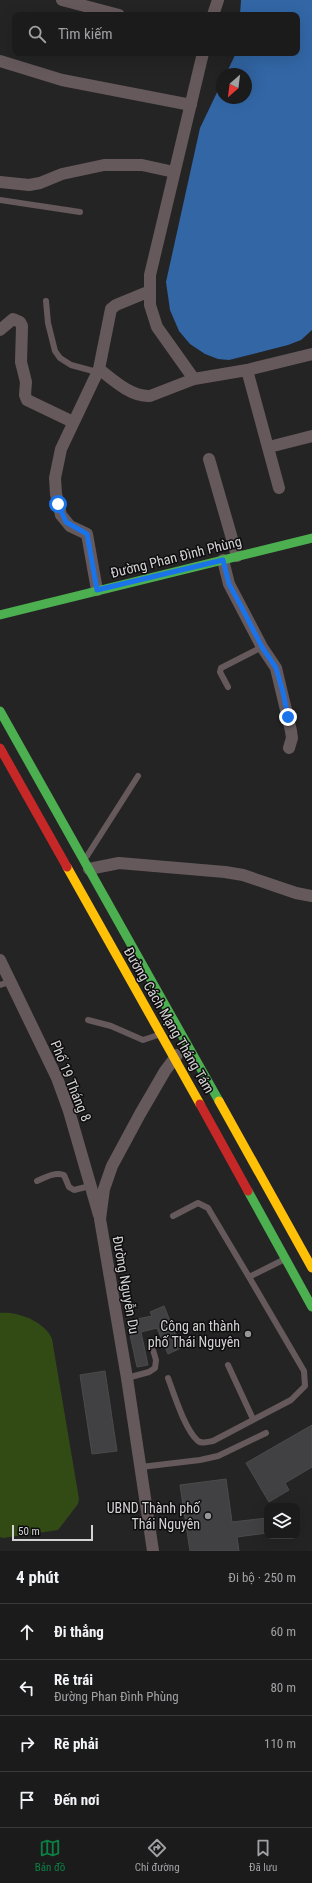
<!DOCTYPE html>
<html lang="vi">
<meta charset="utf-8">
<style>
:root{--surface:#1c1b1c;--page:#292829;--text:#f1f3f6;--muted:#a0a1a3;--line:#3a393b;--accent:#0b8043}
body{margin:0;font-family:"Roboto Condensed",sans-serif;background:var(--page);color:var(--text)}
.controls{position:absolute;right:12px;bottom:12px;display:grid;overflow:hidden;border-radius:8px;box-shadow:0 4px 16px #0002}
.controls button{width:36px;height:36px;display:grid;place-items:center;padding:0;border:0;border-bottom:1px solid var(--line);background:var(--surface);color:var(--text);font:20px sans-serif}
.compass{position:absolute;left:216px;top:68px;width:36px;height:36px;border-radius:50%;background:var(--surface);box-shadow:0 4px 16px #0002;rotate:208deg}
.scale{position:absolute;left:12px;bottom:10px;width:81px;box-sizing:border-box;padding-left:4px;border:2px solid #d4d2d4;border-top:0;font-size:11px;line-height:14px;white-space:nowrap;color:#d4d2d4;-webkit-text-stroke:3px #0e0d0e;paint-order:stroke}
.stop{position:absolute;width:12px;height:12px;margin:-9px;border:3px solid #1a73e8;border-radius:50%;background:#fff}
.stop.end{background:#1a73e8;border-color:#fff;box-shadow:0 1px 4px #0008}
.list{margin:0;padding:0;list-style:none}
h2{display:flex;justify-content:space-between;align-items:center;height:52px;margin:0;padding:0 16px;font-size:17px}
h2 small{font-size:13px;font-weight:400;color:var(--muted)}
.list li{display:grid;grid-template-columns:26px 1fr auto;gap:12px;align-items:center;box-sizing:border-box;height:56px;padding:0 16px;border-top:1px solid var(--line)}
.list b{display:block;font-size:15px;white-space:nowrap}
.list p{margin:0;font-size:13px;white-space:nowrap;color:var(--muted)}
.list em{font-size:13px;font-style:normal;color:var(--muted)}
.icon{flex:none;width:22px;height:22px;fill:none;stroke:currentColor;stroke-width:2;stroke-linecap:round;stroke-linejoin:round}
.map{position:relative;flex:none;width:312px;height:1551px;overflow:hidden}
.search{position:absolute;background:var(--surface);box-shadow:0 4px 16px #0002;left:12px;right:12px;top:12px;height:44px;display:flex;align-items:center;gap:10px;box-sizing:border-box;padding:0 14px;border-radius:8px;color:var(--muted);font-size:15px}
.sheet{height:276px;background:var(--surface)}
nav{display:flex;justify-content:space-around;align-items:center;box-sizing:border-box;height:56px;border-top:1px solid var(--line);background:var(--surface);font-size:11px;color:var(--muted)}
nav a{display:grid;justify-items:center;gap:2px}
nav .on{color:var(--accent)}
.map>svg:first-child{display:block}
.green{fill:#324b15}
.water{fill:#3266a5}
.building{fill:#414042;stroke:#4c4b4c}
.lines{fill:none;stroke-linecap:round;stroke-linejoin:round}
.lane{stroke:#66595b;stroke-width:6}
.street{stroke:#66595b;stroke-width:12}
.fast{stroke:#4caf50;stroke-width:9}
.slow{stroke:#ffc107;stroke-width:9}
.jam{stroke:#c62828;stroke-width:9}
.route{stroke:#1a73e8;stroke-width:5}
.poi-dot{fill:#979597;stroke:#0e0d0e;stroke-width:1.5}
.labels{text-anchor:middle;stroke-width:3;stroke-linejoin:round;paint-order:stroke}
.street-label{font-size:14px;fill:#d4d2d4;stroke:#0e0d0e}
.poi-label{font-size:14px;fill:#d4d2d4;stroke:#0e0d0e;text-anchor:end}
</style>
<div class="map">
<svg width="312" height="1551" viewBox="0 0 312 1551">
<rect width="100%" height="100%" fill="#252425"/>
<!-- green -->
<path class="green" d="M0,1313c18,-2 45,9 52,26l27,160 -1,5 -20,26 -55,8 -3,-1z"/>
<!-- water -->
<path class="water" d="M241,0h71v330l-11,10 -13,5 -59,15 -11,-1 -13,-5 -15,-10 -11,-13 -9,-21 -4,-28 34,-154 22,-46v16h24v-24h-20l10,-21h61v-38h-57z"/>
<!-- building -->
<path class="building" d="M164,1306l17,42 -13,6 -11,-26 -16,4 7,33 -11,2 -10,-46 25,-5 -2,-4z
M105,1371l12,80 -25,3 -12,-79z
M312,1425v42l-27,16 4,7 -20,12 -23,-39z
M226,1479l6,43 35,-4v15l-30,4 2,14h-49l-10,-66z"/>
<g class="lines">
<!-- lane -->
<path class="lane" d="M0,200l80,12
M46,301l2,22 7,28 5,7 11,7 26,7
M228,687l-8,-15 1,-4 41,-21
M87,856l51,-80
M0,985l10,-3
M88,1020l23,6 32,14 15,-5
M37,1181c9,-4 17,-9 27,-6l5,12 5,3 16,-4
M173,1216l25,-13 10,5 41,69 34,-17
M228,1365l25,54
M127,1378l22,-6 6,-4 1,-8 -5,-17
M168,1378c6,16 17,52 30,63 4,3 9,1 15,0l78,-41 14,-14 -1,-15 -55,-94
M141,1467l59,-7 18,-4 48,-23"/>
<!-- street -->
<path class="street" d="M62,0l57,15
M213,15l5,-15
M203,53l-53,222v30l7,22 37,52 53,-9 65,-16
M0,61l62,19 129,25
M0,182l29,3 11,-2 22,-9 42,-9h38l32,7
M0,330l13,-11 7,3 2,4 -1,36 5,20 -1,13 2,5 46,22
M99,369c14,11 32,28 51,27l44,-17
M247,370l32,118
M269,447l43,-11
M209,459l28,97
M223,560l6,24 33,63 14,21 15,63 1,7 -3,10
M97,590l-10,-56 -17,-8 -9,-11 -5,-21 -1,-16 6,-29 38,-80 12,-60 5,-4 34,-14
M89,869l30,-6 106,9 18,3 53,18 16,3
M0,960l57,118 12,33 30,104
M153,1551l-26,-173 -27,-159 4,-30 8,-23 28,-52 25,-43 12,-16"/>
<!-- fast -->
<path class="fast" d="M0,615l312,-77
M0,711l219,390
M248,1191l64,116"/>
<!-- slow -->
<path class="slow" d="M67,867l133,237
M219,1101l93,167"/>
<!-- jam -->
<path class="jam" d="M0,748l67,119
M200,1104l48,87"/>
</g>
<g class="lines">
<!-- route -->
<path class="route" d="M58,504l8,18 21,12 10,56 126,-30 6,24 12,22 21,41 14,21 7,24 5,25"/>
</g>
<!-- markers -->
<g class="poi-dot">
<circle cx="248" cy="1334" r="4"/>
<circle cx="208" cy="1516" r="4"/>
</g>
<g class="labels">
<!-- street labels -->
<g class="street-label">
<text transform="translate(176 557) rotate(-14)" y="5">Đường Phan Đình Phùng</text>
<text transform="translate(169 1020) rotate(60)" y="5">Đường Cách Mạng Tháng Tám</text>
<text transform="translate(71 1081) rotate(68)" y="5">Phố 19 Tháng 8</text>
<text transform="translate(126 1285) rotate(80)" y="5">Đường Nguyễn Du</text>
</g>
<!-- poi labels -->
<g class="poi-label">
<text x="240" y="1331">Công an thành<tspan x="240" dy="16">phố Thái Nguyên</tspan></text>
<text x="200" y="1513">UBND Thành phố<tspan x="200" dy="16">Thái Nguyên</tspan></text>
</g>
</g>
</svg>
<div class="controls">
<button><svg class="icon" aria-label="layers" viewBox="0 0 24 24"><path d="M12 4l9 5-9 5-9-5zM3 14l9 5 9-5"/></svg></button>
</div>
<svg class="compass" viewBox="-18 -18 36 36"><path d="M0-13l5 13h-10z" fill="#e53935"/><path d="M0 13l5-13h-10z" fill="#a0a1a3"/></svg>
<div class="scale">50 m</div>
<div class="stop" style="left:58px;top:504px"></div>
<div class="stop end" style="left:288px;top:717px"></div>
<div class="search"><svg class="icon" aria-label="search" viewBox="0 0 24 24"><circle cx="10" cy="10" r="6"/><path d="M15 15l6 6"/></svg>Tìm kiếm</div>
</div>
<section class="sheet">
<h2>4 phút<small>Đi bộ · 250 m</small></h2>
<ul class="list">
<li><svg class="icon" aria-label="ahead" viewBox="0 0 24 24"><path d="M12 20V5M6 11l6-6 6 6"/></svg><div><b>Đi thẳng</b></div><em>60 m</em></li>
<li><svg class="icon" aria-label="left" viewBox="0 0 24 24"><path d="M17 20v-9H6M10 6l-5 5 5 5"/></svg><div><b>Rẽ trái</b><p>Đường Phan Đình Phùng</p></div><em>80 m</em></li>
<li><svg class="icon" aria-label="right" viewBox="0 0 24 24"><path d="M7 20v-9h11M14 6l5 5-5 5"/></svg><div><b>Rẽ phải</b></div><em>110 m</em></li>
<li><svg class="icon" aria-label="arrive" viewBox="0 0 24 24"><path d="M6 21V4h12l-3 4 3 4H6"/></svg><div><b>Đến nơi</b></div></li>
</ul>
</section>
<nav>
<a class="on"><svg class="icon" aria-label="map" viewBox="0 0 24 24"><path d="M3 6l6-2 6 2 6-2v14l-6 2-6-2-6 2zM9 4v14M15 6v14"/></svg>Bản đồ</a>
<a><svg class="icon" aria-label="directions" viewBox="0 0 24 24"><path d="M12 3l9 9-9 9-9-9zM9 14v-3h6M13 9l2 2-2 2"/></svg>Chỉ đường</a>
<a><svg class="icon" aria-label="saved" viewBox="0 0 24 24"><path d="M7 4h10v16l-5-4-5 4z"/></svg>Đã lưu</a>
</nav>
